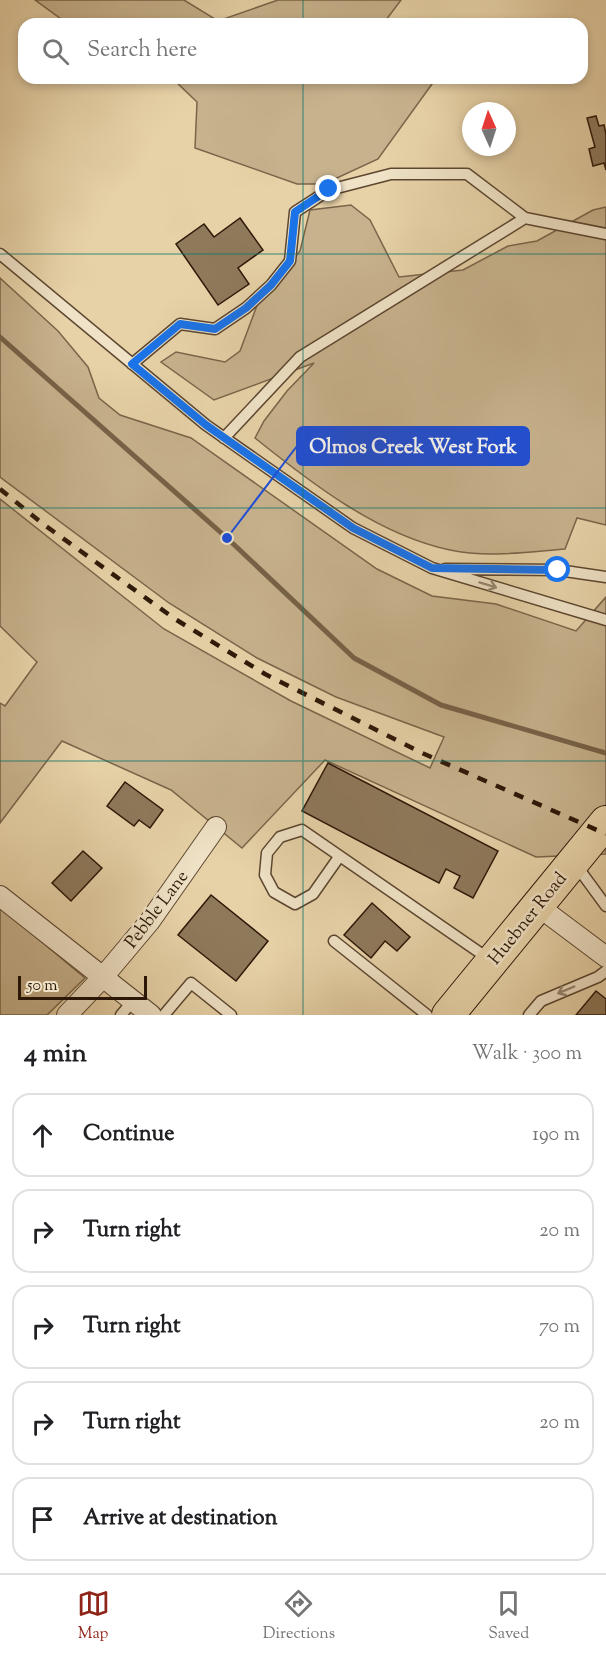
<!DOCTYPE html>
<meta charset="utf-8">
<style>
:root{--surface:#fff;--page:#f2f2f2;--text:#202124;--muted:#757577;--line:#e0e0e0;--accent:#8f2418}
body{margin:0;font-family:"Sorts Mill Goudy",serif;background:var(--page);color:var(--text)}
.compass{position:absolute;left:462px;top:102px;width:54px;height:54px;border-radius:50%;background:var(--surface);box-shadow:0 3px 9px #0003;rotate:357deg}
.scale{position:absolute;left:18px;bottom:15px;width:129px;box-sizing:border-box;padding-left:6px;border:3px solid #2d1808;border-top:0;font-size:16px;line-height:21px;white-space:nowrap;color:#2d1808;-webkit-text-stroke:4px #efe2c6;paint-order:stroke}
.stop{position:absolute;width:18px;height:18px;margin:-14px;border:4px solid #1a73e8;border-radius:50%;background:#fff}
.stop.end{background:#1a73e8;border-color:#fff;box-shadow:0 2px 6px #0008}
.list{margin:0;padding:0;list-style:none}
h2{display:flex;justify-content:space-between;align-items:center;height:78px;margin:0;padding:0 24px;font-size:26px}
h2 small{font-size:20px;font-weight:400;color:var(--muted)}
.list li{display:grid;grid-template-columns:39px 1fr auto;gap:18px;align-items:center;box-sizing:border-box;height:84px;margin:0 12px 12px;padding:0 12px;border:2px solid var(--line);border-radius:18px}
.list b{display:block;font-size:22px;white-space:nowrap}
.list em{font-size:20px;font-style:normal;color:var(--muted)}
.icon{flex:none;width:33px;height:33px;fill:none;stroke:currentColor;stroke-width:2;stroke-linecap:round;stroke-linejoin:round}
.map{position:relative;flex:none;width:606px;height:1015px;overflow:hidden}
.search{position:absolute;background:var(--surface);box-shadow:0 3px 9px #0003;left:18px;right:18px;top:18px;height:66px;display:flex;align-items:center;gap:15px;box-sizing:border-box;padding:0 21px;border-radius:18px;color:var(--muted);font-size:22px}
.sheet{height:558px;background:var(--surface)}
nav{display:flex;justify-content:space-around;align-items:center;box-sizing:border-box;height:84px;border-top:2px solid var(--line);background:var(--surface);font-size:16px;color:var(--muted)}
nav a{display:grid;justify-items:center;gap:3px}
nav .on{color:var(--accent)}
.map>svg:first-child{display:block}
.green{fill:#c7b28d;stroke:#7a654a;stroke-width:1.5}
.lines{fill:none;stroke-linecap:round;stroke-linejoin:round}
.stream{stroke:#776248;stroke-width:5}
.building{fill:#8e795b;stroke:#2d1808;stroke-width:1.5}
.lane-casing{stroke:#5c4630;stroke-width:13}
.street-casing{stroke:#5c4630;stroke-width:22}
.primary-casing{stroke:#2d1808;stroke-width:34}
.lane{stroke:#efe2c6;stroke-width:10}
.street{stroke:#efe2c6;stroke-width:20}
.primary{stroke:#e7d2a8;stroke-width:32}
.rail{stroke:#2d1808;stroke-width:4.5;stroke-dasharray:10 10;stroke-linecap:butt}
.oneway{stroke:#988770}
.route{stroke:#1a73e8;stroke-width:8}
.grid{fill:none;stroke:#0f766e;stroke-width:1.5;stroke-opacity:0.55}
.labels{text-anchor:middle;stroke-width:5;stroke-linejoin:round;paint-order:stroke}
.street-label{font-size:18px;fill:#2d1808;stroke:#efe2c6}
.leader{fill:none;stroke:#1d4ed8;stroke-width:2}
.callout-dot{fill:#1d4ed8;stroke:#efe2c6;stroke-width:2}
.callout{fill:#1d4ed8;stroke:#1d4ed8;stroke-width:2}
.callout-label{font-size:20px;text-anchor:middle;font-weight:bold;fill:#fff}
</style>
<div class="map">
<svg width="606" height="1015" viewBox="0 0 606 1015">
<rect width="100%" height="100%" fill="#e7d2a8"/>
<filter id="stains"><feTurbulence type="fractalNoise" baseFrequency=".00333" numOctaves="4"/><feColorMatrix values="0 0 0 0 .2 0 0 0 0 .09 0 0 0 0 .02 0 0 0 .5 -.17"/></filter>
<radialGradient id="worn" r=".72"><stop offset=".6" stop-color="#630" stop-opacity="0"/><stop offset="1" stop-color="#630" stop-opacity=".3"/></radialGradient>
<!-- green -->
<path class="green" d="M35,0h149l34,21 60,-21h123l-18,24h-315z
M164,78h262l6,6 -54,75 -54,25h-27l-102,-36 2,-46 -22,-21z
M351,205l19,15 29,57 64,-7 45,-24 29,-5 56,-31 13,-3v318l-29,-7 -12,31c-38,3 -78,9 -115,1 -72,-15 -139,-67 -195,-112l9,-17 23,-30 27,-28 -100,37 -53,-38 15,-10 49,10 15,-11 19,-51 41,-49 10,-41z
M0,278l58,53 30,36 11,31 21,17 71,23 186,131 55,27 64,8 80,27 30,-34v257l-70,3 -211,-97 -83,88 -71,-58 -109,-49 -62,82v-120l5,3 32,-44 -37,-36v-127l164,130 127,72 139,67 14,-31 -108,-40 -79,-39 -88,-55 -169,-126z
M0,907l85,71 -38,37h-47z"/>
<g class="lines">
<!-- stream -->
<path class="stream" d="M0,337l227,201 127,120 87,47 165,48"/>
</g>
<!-- building -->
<path class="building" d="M596,116l3,10 5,-1 2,9v36l-2,-7 -11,3 -4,-17 6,-2 -8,-29z
M240,218l23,32 -25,18 11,16 -31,21 -42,-61 28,-20 10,13z
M328,763l170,88 -25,47 -19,-10 6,-12 -14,-7 -7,14 -137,-72z
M125,782l38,28 -13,18 -11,-8 -5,6 -27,-20z
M83,851l19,17 -31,33 -19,-18z
M211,895l57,46 -32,40 -58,-46z
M372,903l38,34 -13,14 -12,-10 -14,17 -27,-23z
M596,991l10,8v16h-30z"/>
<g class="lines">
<defs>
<path id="lane" d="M0,254l206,171 147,103 79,40 174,52
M132,364l48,-40 35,5 31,-21 25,-23 19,-24 5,-49 34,-22 62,-16h76l58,44
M224,438l76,-81 225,-139 81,16
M445,569l113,1 48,7
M339,857l-26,37 -18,10 -21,-12 -9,-17 2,-22 13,-16 22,-7 187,129
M576,865l30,41
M334,941l93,74
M121,1015l12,-14
M164,1015l27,-32 40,32
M529,1015l12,-14 57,-24 8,-6"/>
<path id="street" d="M0,896l151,119
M538,906l68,51
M67,1015l36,-38 47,-56 66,-94"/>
<path id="primary" d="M448,1015l158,-193"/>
</defs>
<!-- lane casing -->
<use href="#lane" class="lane-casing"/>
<!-- street casing -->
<use href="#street" class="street-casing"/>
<!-- primary casing -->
<use href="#primary" class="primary-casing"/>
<!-- lane -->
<use href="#lane" class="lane"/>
<!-- street -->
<use href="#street" class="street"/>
<!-- primary -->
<use href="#primary" class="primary"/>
<!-- rail -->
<path class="rail" d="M0,489l43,35 132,95 90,55 157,79 184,81"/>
</g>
<!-- one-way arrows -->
<defs><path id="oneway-shaft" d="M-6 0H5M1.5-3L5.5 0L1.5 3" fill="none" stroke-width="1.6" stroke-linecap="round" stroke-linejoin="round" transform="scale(1.5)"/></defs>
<g class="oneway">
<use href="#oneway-shaft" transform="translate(488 585) rotate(17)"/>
<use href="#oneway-shaft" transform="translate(566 990) rotate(157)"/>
</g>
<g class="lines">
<!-- route -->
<path class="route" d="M329,189l-34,23 -5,49 -19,24 -25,23 -31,21 -35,-5 -48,40 74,61 147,103 79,40 126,2"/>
</g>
<!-- grid -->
<path class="grid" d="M303,0v24M303,78v937M0,254h606M0,508h606M0,761h606"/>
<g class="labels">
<!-- street labels -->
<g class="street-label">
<text transform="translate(156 909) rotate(-53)" y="6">Pebble Lane</text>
<text transform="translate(527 918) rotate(-51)" y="6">Huebner Road</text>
</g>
</g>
<!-- callouts -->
<path class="leader" d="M227 538L297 446"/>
<circle class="callout-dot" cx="227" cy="538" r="6"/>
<rect class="callout" x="297" y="427" width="232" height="38" rx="6"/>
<g class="callout-label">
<text x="413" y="453">Olmos Creek West Fork</text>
</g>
<rect width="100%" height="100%" filter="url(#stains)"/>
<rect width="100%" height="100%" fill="url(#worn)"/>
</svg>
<svg class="compass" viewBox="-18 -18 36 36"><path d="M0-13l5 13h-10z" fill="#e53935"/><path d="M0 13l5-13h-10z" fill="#757577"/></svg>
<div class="scale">50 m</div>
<div class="stop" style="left:558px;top:570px"></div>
<div class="stop end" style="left:329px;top:189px"></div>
<div class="search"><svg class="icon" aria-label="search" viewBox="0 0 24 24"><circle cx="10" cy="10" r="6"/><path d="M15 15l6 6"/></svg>Search here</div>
</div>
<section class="sheet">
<h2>4 min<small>Walk · 300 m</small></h2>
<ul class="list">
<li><svg class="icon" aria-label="ahead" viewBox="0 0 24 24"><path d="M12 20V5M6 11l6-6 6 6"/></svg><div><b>Continue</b></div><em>190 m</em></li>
<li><svg class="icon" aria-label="right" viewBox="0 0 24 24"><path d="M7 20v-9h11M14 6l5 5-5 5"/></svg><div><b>Turn right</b></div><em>20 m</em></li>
<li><svg class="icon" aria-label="right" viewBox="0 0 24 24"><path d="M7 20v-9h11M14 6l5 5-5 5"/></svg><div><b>Turn right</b></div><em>70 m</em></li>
<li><svg class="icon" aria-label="right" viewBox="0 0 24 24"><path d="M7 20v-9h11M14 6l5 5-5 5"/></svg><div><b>Turn right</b></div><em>20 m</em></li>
<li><svg class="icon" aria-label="arrive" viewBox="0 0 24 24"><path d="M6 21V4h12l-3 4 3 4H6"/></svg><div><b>Arrive at destination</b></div></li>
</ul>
</section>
<nav>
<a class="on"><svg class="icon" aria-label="map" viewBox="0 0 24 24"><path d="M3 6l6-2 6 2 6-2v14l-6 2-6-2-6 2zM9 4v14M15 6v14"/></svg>Map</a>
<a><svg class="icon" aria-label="directions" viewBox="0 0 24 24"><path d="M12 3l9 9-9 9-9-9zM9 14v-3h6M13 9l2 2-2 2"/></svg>Directions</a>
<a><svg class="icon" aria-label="saved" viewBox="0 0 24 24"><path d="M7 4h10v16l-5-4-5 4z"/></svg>Saved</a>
</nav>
